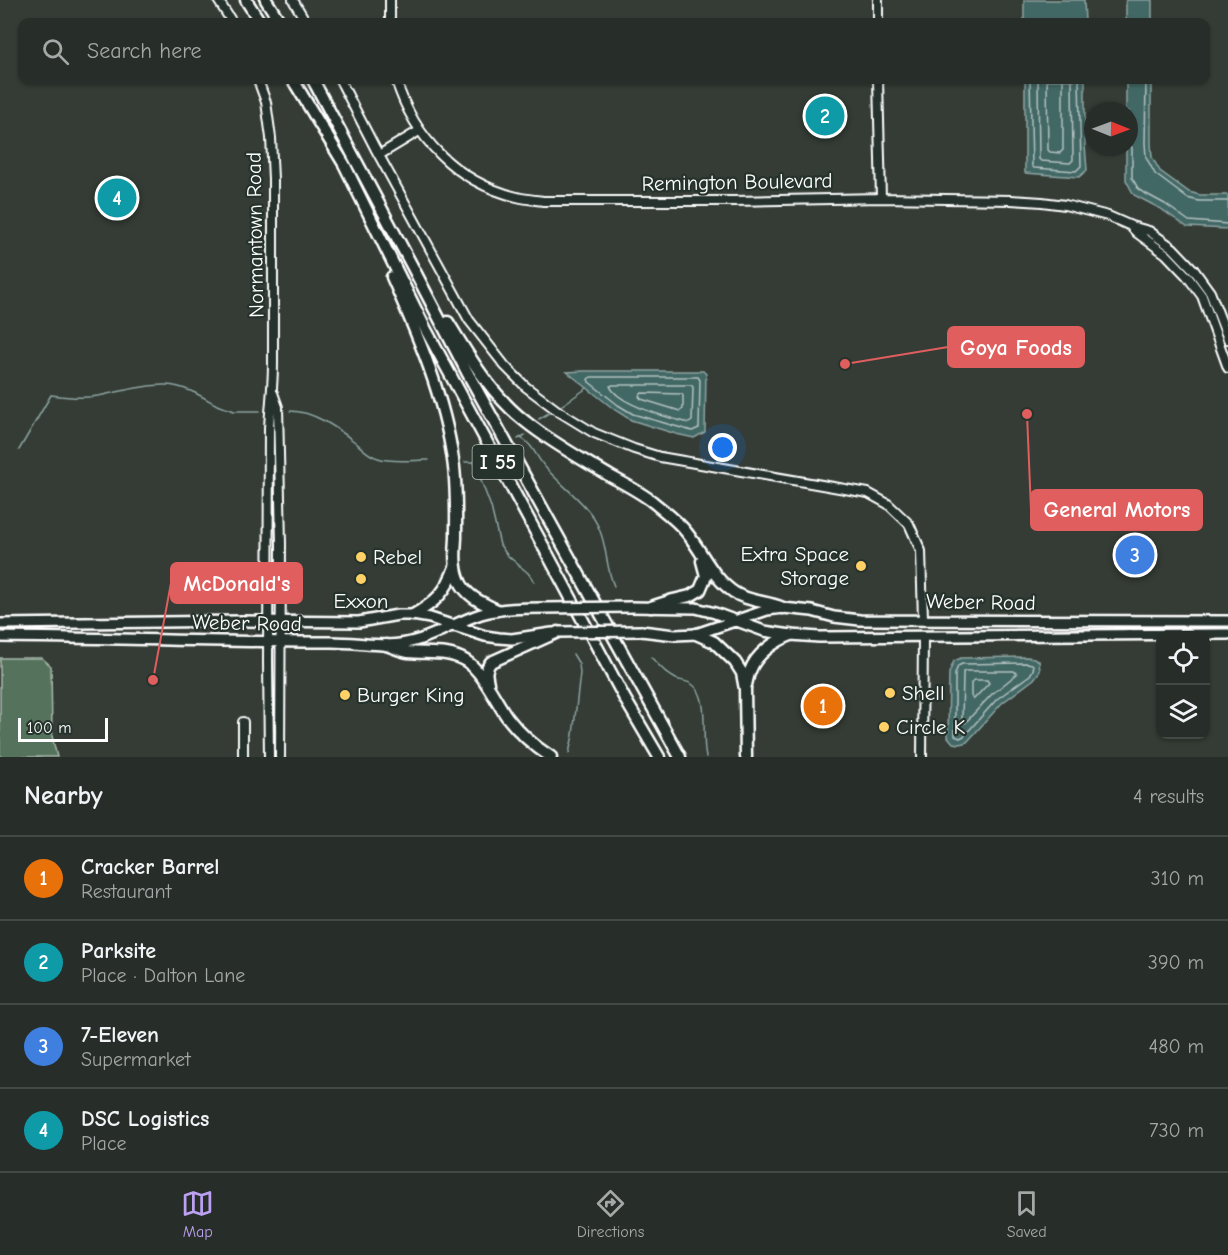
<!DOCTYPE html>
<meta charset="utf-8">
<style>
:root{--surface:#272d28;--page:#333934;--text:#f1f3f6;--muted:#a4a8a8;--line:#434945;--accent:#bca0f2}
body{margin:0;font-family:"Comic Neue",sans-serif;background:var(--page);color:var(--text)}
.controls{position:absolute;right:18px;bottom:18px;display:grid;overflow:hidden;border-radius:12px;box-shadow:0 2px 4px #0004}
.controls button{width:54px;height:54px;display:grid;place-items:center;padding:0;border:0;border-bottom:2px solid var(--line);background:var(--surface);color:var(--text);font:30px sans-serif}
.compass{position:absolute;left:1084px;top:102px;width:54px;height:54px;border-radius:50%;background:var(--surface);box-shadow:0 2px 4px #0004;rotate:91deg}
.scale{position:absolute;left:18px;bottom:15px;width:90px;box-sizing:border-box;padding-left:6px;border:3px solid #fff;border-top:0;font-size:16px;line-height:21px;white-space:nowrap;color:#fff;-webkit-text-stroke:4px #26332d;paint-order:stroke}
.you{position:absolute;left:723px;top:448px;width:21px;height:21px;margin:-15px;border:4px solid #fff;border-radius:50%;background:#1a73e8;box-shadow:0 0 0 9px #1a73e833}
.badge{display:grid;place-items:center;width:39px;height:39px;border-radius:50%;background:var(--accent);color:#fff;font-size:20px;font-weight:700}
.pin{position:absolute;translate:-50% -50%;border:3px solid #fff;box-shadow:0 2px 6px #0006}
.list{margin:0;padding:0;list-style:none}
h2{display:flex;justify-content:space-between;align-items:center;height:78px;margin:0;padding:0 24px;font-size:26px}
h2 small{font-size:20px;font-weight:400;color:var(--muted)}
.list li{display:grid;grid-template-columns:39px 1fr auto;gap:18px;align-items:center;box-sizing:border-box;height:84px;padding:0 24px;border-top:2px solid var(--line)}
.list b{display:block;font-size:22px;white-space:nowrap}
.list p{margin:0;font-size:20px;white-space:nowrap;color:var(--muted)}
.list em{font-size:20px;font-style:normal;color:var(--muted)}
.icon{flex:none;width:33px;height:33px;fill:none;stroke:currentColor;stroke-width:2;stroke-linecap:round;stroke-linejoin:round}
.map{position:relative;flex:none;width:1228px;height:757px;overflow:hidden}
.search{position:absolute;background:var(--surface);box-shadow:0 2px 4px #0004;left:18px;right:18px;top:18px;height:66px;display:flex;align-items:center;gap:15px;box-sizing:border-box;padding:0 21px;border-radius:12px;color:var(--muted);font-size:22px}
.sheet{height:414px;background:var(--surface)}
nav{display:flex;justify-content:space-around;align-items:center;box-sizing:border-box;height:84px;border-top:2px solid var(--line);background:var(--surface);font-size:16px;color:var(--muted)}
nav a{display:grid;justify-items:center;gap:3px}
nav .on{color:var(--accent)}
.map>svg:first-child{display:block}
.green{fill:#55735c;stroke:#aab9ae;stroke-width:1.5}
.water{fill:#426765;stroke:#8ea4a3;stroke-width:1.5}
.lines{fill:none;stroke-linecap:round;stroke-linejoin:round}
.shore{stroke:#b3c2c1;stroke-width:1.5}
.stream{stroke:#8ea4a3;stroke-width:1.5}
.minor-casing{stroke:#fff;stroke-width:12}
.major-casing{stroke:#fff;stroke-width:14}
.highway-casing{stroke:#fff;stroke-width:15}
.minor{stroke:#26332d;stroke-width:8}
.major{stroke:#26332d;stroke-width:9}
.highway{stroke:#26332d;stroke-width:10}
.major-bridge-casing{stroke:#fff;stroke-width:14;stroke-linecap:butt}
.major-bridge{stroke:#26332d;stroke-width:9}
.poi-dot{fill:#ffd166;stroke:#26332d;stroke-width:2}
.labels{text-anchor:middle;stroke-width:4.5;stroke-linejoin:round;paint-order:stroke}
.shield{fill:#26332d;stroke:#bec2c0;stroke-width:1.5}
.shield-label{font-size:20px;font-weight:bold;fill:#fff}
.street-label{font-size:21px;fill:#fff;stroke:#26332d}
.poi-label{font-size:21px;fill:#fff;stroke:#26332d;text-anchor:start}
.leader{fill:none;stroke:#e05e5e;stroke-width:2}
.callout-dot{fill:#e05e5e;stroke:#26332d;stroke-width:2}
.callout{fill:#e05e5e;stroke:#e05e5e;stroke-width:2}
.callout-label{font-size:22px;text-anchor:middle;font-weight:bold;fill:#fff}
</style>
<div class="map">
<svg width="1228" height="757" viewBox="0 0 1228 757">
<rect width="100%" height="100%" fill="#343c35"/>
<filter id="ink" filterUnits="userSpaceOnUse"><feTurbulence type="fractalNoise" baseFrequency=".0167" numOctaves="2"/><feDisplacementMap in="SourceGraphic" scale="12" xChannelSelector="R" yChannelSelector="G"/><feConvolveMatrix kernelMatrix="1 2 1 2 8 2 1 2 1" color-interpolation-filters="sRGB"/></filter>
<g filter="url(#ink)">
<!-- green -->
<path class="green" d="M0,658h42l9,8 1,70 5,21h-57z"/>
<!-- water -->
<path class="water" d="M1024,0h60l1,22h-61z
M1126,0h26v22h-26z
M1025,80h60v65l2,25 -8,7 -54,-4z
M1126,80h25v63l1,14 8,14 29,21 11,3h28v34l-41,-2 -26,-18 -27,-14 -8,-15v-33h3v-36h-3z
M584,371h119l3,3 -1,58 -11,6 -18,-4 -45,-14 -16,-10 -48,-38z
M1027,657l7,1 5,3 1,10 -6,8 -32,24 -35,39 -7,2 -7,-1 -5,-6 1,-64 5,-12 7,-3z"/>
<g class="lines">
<!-- shore -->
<path class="shore" d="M1030,80l2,86 2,2 42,3 5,-5 -2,-86
M1038,80l1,79 2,2 29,2 3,-3 -1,-80
M1047,80l1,70 2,2 10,1 3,-3v-70
M1146,80l-1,63 1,14 9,17 32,24 12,3h29
M1129,143l3,5v30l7,12 26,14 24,17 39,3
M591,377h107l2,3 -1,48 -7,3 -59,-17 -15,-9 -29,-23 -1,-3z
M613,385h78l2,2 -1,34 -3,2c-20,-5 -71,-18 -79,-37z
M642,393l40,1 1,2v13l-3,2 -39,-12 -2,-3z
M1027,663l5,1c4,3 0,8 -2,11l-33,24 -33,37 -4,2 -5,-2v-62l3,-8 4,-2z
M966,671h48l3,3 -25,20 -27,29 -3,-3 1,-45v-3z
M974,680h13l2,3 -15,16 -3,-3v-13z"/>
<!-- stream -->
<path class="stream" d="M558,408l29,-20
M290,411c24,0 47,17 65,31 7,6 14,14 23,16 13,5 36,2 51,2
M539,419l13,-8
M521,438c11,5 16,20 24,29 18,21 45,37 55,64 7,17 6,37 14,55
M518,439l7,-4
M19,450l32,-55c15,2 32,4 47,1 20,-4 48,-12 68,-11 20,1 35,11 51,20 6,3 12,3 17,6h26
M465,462h10l8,-4
M474,462l17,45 9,38 7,10 21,18 6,8
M651,657c7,8 15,17 25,22 5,2 13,2 17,6 17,12 8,53 13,72
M569,753l4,-18 7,-62 -1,-9 -6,-10"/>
<defs>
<path id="minor" d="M218,0l14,22
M293,0l13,22
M390,0v22
M878,22v-22
M258,80l8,22 5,36 2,41v185c0,22 -3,43 -4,64l-1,234 1,95
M340,80l35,68 94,172 36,46 21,21 32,24 36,22 40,16 26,8 208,36 20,11 21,20 12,27 2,68
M396,80c18,58 60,102 121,117 8,2 18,3 27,4h190l147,-3 130,2 31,2 23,3 43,11 23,10 18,5 24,17 21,22 16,22 18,47
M878,80l3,118
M379,155l40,-24
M1132,228l5,5 29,21 21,22 15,20 26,72
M273,393l5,14 3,137 -1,213
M243,722v35
M922,757l1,-120"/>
<path id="major" d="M629,607l67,1 19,5 49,18 27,4 28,2 409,-3
M0,624l242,-3 117,1 39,-7h15l17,3 55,18 14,2 13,1 40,-6
M641,631l34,4 21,-1 71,-24 16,-2 29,3 22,6 26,3 368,1
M0,637c111,1 222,5 332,5 19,0 37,3 55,3 39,-1 60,-20 94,-31 21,-6 42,-6 63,-6"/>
<path id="highway" d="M246,0l14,22
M266,0l14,22
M293,80l51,84 81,164 116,214 84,157 34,58
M313,80l99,186 55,106 213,385
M392,277c26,59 52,119 61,183 4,25 3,53 3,78 -1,14 -2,28 3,41 6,17 23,24 38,31
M448,322c22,36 44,74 78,100 26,21 56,37 84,54 15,8 30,16 43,26 12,10 25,19 34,31 16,20 26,46 48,60 14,9 33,8 48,15
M651,607l22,-7 17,-4 10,-6 6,-14 -4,-15
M413,615c23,-13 33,-23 42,-48
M696,634l18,8 21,20 7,11 3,16 1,68
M386,645c7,2 15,6 22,7 20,2 40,-2 58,9 17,11 29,39 41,56 12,16 27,29 44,40
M488,683c-2,-9 -3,-14 3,-21l67,-30
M746,685c1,-4 2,-10 4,-14 6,-17 25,-30 41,-36"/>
</defs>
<!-- minor casing -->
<use href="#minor" class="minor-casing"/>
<!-- major casing -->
<use href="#major" class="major-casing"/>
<!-- highway casing -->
<use href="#highway" class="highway-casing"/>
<!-- minor -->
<use href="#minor" class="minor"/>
<!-- major -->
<use href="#major" class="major"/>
<!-- highway -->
<use href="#highway" class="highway"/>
<defs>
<path id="major-bridge" d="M544,608l85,-1
M558,632l83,-1"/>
</defs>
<!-- major-bridge casing -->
<use href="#major-bridge" class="major-bridge-casing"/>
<!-- major-bridge -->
<use href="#major-bridge" class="major-bridge"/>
</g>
</g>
<!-- markers -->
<g class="poi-dot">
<circle cx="361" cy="557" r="6"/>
<circle cx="861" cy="566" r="6"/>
<circle cx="361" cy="579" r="6"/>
<circle cx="890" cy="693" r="6"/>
<circle cx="345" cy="695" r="6"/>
<circle cx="884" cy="727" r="6"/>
</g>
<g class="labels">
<!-- shield labels -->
<rect class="shield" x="472.5" y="445" width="51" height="34" rx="4.5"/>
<g class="shield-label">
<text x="498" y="469">I 55</text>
</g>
<!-- street labels -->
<g class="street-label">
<text transform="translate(737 182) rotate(-1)" y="7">Remington Boulevard</text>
<text transform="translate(255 235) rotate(-91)" y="7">Normantown Road</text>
<text transform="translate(981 602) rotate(1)" y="7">Weber Road</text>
<text transform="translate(247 623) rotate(1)" y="7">Weber Road</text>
</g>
<!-- poi labels -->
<g class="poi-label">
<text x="849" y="561" text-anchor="end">Extra Space<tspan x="849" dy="24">Storage</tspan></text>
<text x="373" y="564">Rebel</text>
<text x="361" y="608" text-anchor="middle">Exxon</text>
<text x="902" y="700">Shell</text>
<text x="357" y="702">Burger King</text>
<text x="896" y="734">Circle K</text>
</g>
</g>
<!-- callouts -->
<path class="leader" d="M845 364L948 347M1027 414L1031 510M153 680L171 583"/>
<g class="callout-dot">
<circle cx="845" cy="364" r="6"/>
<circle cx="1027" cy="414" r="6"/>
<circle cx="153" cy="680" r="6"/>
</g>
<g class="callout">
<rect x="948" y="327" width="136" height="40" rx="6"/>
<rect x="1031" y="490" width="171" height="40" rx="6"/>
<rect x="171" y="563" width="131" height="40" rx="6"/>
</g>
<g class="callout-label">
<text x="1016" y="355">Goya Foods</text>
<text x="1117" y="517">General Motors</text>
<text x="237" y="591">McDonald's</text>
</g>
</svg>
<div class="controls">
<button><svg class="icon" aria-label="locate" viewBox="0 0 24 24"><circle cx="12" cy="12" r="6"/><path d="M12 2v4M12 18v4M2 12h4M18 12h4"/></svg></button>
<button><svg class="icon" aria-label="layers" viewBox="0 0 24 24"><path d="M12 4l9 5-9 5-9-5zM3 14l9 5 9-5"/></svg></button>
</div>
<svg class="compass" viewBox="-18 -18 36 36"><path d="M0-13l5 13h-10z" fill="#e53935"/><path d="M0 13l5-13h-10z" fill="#a4a8a8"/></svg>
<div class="scale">100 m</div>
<div class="you"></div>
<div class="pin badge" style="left:823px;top:706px;background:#e8710a">1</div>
<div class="pin badge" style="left:825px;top:116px;background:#0f9aa8">2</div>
<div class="pin badge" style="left:1135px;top:555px;background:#3f7fe0">3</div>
<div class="pin badge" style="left:117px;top:198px;background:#0f9aa8">4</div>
<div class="search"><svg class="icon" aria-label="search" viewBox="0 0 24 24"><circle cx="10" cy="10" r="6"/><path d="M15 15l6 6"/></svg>Search here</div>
</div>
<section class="sheet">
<h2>Nearby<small>4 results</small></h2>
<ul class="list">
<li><span class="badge" style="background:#e8710a">1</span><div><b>Cracker Barrel</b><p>Restaurant</p></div><em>310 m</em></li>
<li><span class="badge" style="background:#0f9aa8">2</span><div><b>Parksite</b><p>Place · Dalton Lane</p></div><em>390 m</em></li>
<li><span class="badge" style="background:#3f7fe0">3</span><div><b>7-Eleven</b><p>Supermarket</p></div><em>480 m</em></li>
<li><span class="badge" style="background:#0f9aa8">4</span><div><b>DSC Logistics</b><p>Place</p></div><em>730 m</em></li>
</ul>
</section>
<nav>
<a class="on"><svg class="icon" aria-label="map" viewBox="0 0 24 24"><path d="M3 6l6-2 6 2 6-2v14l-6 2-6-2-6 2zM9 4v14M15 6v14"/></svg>Map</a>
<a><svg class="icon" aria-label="directions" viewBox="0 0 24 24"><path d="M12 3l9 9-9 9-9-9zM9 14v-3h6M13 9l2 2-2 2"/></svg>Directions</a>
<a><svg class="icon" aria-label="saved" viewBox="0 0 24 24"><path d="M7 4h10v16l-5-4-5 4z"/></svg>Saved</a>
</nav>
